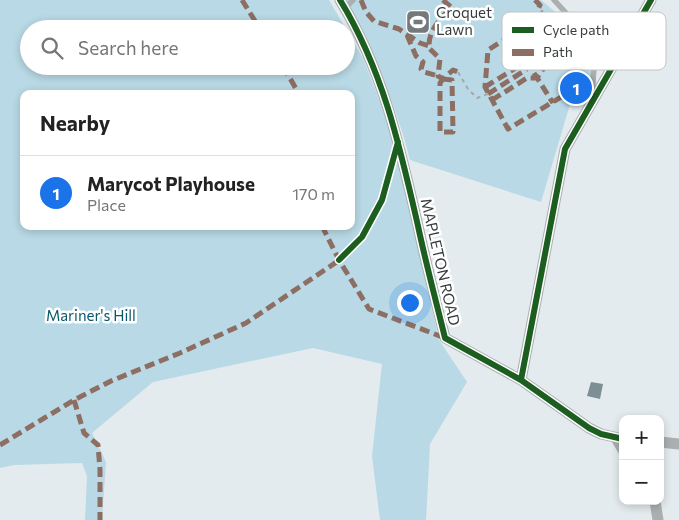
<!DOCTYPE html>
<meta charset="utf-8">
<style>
:root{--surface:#fff;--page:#f2f2f2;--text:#222;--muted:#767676;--line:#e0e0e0;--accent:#1a73e8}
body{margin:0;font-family:Commissioner,sans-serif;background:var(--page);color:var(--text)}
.controls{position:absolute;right:15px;bottom:15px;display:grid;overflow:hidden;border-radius:10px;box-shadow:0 2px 8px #0003}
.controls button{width:45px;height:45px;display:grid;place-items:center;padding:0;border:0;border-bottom:1px solid var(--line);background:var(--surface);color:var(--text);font:25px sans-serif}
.you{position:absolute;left:409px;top:302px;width:18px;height:18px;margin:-12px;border:4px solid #fff;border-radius:50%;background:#1a73e8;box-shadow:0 0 0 8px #1a73e833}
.badge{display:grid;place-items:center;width:32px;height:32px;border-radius:50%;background:var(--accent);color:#fff;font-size:16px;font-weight:700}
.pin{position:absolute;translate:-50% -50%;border:2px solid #fff;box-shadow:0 1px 5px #0006}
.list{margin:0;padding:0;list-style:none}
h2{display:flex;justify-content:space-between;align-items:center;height:65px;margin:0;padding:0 20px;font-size:21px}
h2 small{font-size:16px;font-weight:400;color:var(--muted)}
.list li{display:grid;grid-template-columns:32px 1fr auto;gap:15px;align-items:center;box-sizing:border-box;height:75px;padding:0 20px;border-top:1px solid var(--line)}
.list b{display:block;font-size:19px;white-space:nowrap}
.list p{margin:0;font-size:16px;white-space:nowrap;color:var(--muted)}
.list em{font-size:16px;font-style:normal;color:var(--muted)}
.icon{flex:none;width:28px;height:28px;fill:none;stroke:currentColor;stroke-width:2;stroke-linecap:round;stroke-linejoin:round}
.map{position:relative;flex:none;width:679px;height:520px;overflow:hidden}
.search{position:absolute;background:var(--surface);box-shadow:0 2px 8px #0003;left:20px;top:20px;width:335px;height:55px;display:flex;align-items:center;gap:12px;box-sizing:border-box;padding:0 18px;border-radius:28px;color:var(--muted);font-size:19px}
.panel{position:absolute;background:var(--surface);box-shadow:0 2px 8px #0003;left:20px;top:90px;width:335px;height:140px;border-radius:10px}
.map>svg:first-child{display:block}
.green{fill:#b8d9e5;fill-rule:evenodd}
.building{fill:#7d8f95}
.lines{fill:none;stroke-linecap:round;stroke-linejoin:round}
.path{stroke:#a4a8a9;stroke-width:2;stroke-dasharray:4 4;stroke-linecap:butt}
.service{stroke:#abafb0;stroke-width:5.5}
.minor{stroke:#abafb0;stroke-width:11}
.quiet{stroke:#8d6e63;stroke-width:5;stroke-dasharray:10 5;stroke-linecap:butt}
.cycleway-casing{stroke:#fff;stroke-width:9}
.cycleway{stroke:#1b5e20;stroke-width:6}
.labels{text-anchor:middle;stroke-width:5;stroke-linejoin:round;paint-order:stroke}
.poi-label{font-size:15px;fill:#373c3e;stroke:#fff;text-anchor:start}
.street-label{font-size:15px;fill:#373c3e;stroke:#fff}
.park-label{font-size:15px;fill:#09576b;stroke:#fff}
.key{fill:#fff;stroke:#c3c4c5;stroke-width:1}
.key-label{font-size:14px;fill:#373c3e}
</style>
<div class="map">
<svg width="679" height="520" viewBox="0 0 679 520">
<rect width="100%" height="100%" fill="#e4ebee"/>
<!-- green -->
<path class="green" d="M0,0h329l17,29h-317v37h317v-36l17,28 29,75 47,207 28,42 -37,62 -4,76h-46l-8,-64 10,-92 -69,-16 -160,34 -61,51 14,29 -4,58h-17l2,-44 -5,-13 -68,2 -14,3zM24,94h327v132h-327z
M344,0h197l37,31 14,44 -2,11 -19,15 -30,101 -131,-42c-13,-56 -41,-109 -66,-160z"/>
<!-- building -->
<path class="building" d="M591,382l12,2 -3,15 -13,-3z"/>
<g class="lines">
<!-- path -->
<path class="path" d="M574,61l2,2
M458,72l10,17 9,9 11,-4
M567,85l2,-2"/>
<!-- service -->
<path class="service" d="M554,0l24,26 16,41 -2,31
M345,8l8,-8"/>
<!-- minor -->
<path class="minor" d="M340,0c43,70 60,147 78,226 8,38 18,75 27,112l76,42 68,48 12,6 22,5
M521,380l44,-231 86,-149
M616,438l7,12
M660,442l19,2
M655,501l3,19"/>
<!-- quiet -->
<path class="quiet" d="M242,0l18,29
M361,0l5,12 8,9 25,8 21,14 9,3
M443,0l8,7c-11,13 -23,23 -22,41l11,11 -2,17 5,3 10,-9 5,2
M535,0l5,5 -2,4 5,6
M407,35l9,21 7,6 -2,7 3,3 14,4
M511,35l16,27
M533,65l37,-24
M283,66l16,28
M534,73l19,30
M443,79l9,1 1,52h-13v-49z
M569,83l1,-3 4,-1 2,-16
M567,85l-3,4 2,5 -58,35 -23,-42 3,-37 55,-35 25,28 6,18
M485,87l34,-21 5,-9 10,-1 29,-19
M488,94l39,-25
M492,100l35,-22h10l6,-9 28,-18
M322,226l17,34 30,49 76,29
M74,400l10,33 14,12 2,25v50
M0,445l74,-45 37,-19 69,-28 66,-30 95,-64"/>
<defs>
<path id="cycleway" d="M340,0c43,70 60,147 78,226 8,38 18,75 27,112l76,42 68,48 12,6 22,5
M339,260l23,-23 20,-37 16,-58
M521,380l44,-231 86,-149"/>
</defs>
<!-- cycleway casing -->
<use href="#cycleway" class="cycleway-casing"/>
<!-- cycleway -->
<use href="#cycleway" class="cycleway"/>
</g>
<!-- icons -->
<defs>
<symbol id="stadium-square" viewBox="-11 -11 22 22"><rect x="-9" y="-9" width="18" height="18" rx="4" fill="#74797c" stroke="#fff"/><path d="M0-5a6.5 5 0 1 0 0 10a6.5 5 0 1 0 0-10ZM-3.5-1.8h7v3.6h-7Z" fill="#fff"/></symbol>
</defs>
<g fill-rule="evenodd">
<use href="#stadium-square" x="404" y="8" width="28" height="28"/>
</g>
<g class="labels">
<!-- poi labels -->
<g class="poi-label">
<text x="436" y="18">Croquet<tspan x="436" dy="17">Lawn</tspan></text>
</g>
<!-- street labels -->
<g class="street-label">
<text transform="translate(440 262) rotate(77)" y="5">MAPLETON ROAD</text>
</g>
<!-- park labels -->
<g class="park-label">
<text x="91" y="321">Mariner's Hill</text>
</g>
</g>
<!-- legend -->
<rect x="502" y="12" width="164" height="58" rx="8" class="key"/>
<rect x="512" y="27" width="22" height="6" fill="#1b5e20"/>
<rect x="512" y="49" width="22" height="7" fill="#8d6e63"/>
<g class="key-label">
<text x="543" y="35">Cycle path</text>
<text x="543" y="57">Path</text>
</g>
</svg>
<div class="controls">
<button>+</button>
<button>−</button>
</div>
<div class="you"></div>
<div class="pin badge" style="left:576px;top:88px">1</div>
<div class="search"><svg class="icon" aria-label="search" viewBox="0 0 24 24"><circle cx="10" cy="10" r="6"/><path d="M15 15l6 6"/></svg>Search here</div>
<section class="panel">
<h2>Nearby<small></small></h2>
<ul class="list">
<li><span class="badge">1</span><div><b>Marycot Playhouse</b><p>Place</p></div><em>170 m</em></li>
</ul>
</section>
</div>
